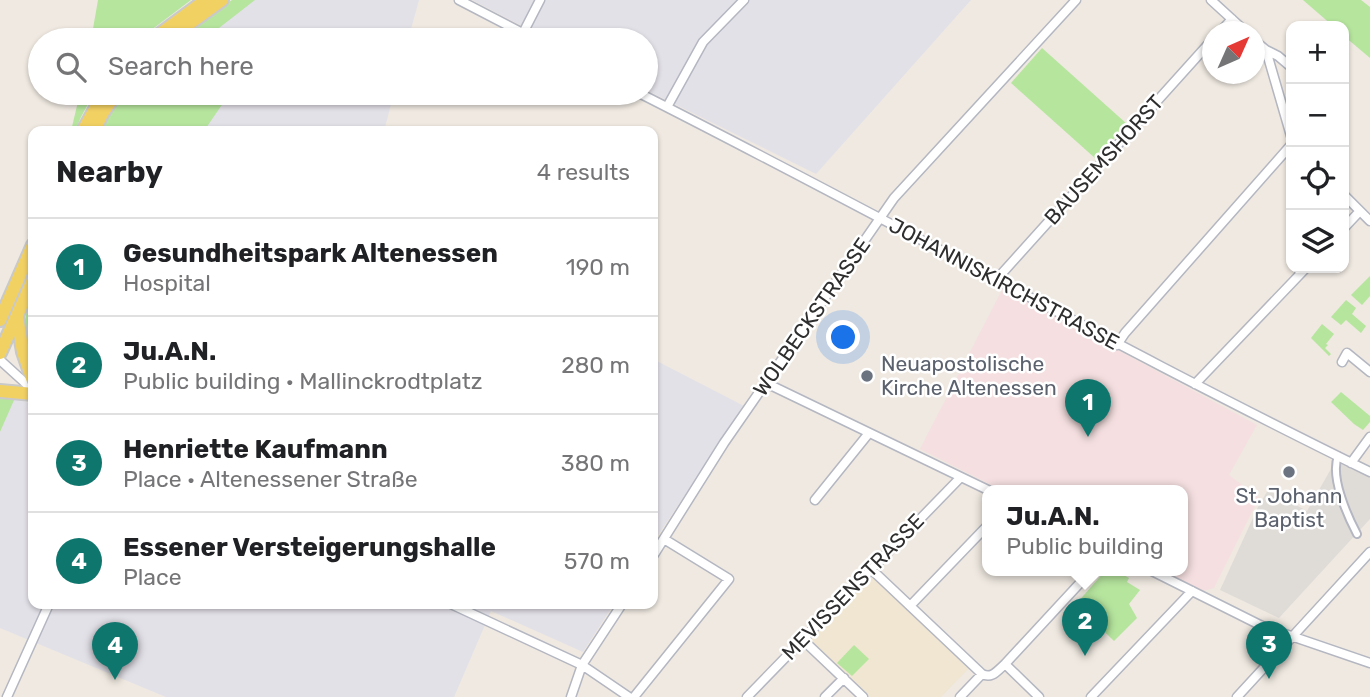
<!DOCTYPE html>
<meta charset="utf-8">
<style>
:root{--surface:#fff;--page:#f6f6f6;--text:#202124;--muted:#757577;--line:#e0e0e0;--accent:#0f766e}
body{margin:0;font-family:Rubik,sans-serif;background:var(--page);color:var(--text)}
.controls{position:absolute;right:21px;top:21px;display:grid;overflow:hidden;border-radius:14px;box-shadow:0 2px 5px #0004}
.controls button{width:63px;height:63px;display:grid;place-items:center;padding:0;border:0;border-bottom:2px solid var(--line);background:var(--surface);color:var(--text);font:35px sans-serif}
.compass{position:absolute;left:1202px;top:21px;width:63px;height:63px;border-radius:50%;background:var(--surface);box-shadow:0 2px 5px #0004;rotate:45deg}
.you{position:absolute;left:844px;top:338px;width:24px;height:24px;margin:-18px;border:5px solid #fff;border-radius:50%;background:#1a73e8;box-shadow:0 0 0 10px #1a73e833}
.badge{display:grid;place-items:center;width:46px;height:46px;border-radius:50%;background:var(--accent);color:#fff;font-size:23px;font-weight:700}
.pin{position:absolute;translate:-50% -58px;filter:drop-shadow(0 2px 4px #0008)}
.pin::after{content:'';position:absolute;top:37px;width:24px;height:21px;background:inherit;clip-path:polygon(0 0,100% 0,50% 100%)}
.popup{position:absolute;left:982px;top:485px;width:206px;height:91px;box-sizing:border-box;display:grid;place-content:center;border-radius:14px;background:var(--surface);filter:drop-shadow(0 2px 5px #0005);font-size:23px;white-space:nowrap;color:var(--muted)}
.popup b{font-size:26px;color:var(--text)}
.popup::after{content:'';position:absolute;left:50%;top:100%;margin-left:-14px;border:14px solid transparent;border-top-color:var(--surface)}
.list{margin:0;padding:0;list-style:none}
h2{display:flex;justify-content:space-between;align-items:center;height:91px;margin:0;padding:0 28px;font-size:30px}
h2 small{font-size:23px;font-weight:400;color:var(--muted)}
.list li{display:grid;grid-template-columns:46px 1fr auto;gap:21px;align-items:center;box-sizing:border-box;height:98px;padding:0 28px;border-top:2px solid var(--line)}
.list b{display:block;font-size:26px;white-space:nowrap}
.list p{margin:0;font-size:23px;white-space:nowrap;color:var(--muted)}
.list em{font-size:23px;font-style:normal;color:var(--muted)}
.icon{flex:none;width:38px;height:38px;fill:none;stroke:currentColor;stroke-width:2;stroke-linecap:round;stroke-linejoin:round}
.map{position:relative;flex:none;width:1370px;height:697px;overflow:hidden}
.search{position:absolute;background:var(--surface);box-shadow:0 2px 5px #0004;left:28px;top:28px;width:630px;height:77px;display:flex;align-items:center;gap:18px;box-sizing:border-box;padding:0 24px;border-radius:38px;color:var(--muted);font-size:26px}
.panel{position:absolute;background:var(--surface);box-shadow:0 2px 5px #0004;left:28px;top:126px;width:630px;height:483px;border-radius:14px}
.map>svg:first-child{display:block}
.industrial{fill:#e3e1e8}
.education{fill:#f0e6d1}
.medical{fill:#f5dfe0}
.green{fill:#b6e59e}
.plaza{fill:#dfdcd8}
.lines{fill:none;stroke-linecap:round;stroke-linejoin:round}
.pedestrian-casing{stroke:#b4b7c1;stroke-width:10}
.minor-casing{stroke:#b4b7c1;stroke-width:11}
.primary-casing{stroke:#c9c9c9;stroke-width:16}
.pedestrian{stroke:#fff;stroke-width:6}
.minor{stroke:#fff;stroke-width:8}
.primary{stroke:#f2d163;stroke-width:12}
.worship-dot{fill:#6b7280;stroke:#fff;stroke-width:2.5}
.labels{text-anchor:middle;stroke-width:5;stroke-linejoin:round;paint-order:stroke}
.street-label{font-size:21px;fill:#2e2e2e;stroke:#fff}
.worship-label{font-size:21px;fill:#5b616d;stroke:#fff;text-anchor:start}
</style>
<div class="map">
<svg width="1370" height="697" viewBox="0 0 1370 697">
<rect width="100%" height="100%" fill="#efe9e1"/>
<!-- industrial -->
<path class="industrial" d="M232,0h187l-11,40h-233z
M472,0h499l-155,174 -170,-84v-50h-97z
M122,93h272l-10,38h-285z
M653,359l91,47 -91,137z
M17,398l16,7v199h581l-31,48 -92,-41 -37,86h-288l-166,-69v-228z"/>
<!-- education -->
<path class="education" d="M873,575l97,92 -29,30h-71l-61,-56z"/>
<!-- medical -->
<path class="medical" d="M1003,288l254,137 -28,50 30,23 -45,90 -11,3 -43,-21h23v-80h-182l-81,-41z"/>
<!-- green -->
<path class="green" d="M98,0h93l-53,40h-47z
M232,0h23l-45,35 7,5h-42z
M1303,0h58l9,7v51l-26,-22v-10h-11z
M1042,48l85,76 -31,35 -85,-76z
M80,93h14l-13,24 -6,14h-4z
M122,93h108l-26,38h-105z
M1370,276v20l-8,9 -11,-10z
M33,292v73c-14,-29 -10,-44 0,-73z
M1346,300l10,8 -4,6 14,12 -5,7 -15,-13 -5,5 -10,-8z
M1322,324l12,10 -8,10 2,1 -3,3 6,6 -2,2 -18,-18z
M1341,392l29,24v6l-7,8 -9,-6 -23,-22z
M3,398h12l-15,34v-33z
M1106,570h9l14,8 -2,4 13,8 -11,14 8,14 -23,23 -38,-37z
M854,645l15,14 -17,17 -15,-13z"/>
<!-- plaza -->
<path class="plaza" d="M1336,460l34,17v42l-91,99 -59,-28 38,-83 10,-17 39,21z"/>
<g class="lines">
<defs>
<path id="pedestrian" d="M1338,456c-8,21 9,59 19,78"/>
<path id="minor" d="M459,0l77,40
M1211,0l35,32
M1220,32l12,-13
M523,33l17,-33
M1254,40l12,10 25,86
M1266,50l12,6 13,11
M639,93c245,124 484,258 731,379
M667,107l36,-65 41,-42
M1344,195l26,26
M1344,228l15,-16
M996,280l216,-240
M1117,345l8,-12 166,-188
M0,360l33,30
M1342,362l5,-9 23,19
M766,383l222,107
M1195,384l111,-116
M1351,463l19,-26
M815,500l54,-67
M653,556l71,-113 170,-245 182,-198
M871,569l111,105
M1150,570l112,56 108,37
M451,604l131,61 47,32
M910,606l77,-80
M1262,626l9,18 -1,17
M802,639l61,58
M1005,664l34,33
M7,697l42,-93
M571,697l11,-32 40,-61
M634,697l95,-118 -65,-40
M747,697l213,-219
M825,697l19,-19
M960,697l22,-23c10,5 15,-3 23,-10l87,-94
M1091,697l101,-106
M1237,697l133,-145"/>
<path id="primary" d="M152,40l54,-40
M167,40l55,-40
M83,131l21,-38
M94,131l8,-17 14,-21
M17,317l6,35 10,29
M0,320l33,-75
M0,353l33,-73
M0,391l33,3"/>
</defs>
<!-- pedestrian casing -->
<use href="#pedestrian" class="pedestrian-casing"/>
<!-- minor casing -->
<use href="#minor" class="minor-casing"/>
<!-- primary casing -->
<use href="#primary" class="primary-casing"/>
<!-- pedestrian -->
<use href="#pedestrian" class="pedestrian"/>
<!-- minor -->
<use href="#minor" class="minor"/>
<!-- primary -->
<use href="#primary" class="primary"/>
</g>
<!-- markers -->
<g class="worship-dot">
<circle cx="867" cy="376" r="7"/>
<circle cx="1289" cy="472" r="7"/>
</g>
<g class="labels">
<!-- street labels -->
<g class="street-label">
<text transform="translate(1104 160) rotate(-48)" y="7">BAUSEMSHORST</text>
<text transform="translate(1004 284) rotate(28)" y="7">JOHANNISKIRCHSTRASSE</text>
<text transform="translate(812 317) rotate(-55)" y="7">WOLBECKSTRASSE</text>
<text transform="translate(853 587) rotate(-46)" y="7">MEVISSENSTRASSE</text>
</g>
<!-- worship labels -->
<g class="worship-label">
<text x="881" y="371">Neuapostolische<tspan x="881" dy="24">Kirche Altenessen</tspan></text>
<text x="1289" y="503" text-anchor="middle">St. Johann<tspan x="1289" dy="24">Baptist</tspan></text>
</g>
</g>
</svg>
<div class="controls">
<button>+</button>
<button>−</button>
<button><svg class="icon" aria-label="locate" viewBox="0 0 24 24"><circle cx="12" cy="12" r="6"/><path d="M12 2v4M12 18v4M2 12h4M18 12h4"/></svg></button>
<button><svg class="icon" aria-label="layers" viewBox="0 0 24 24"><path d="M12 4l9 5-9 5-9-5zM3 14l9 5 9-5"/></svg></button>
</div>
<svg class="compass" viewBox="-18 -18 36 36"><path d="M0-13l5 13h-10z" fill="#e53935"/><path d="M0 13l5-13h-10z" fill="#757577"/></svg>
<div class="you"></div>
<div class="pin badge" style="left:1088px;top:437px">1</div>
<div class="pin badge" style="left:1085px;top:656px">2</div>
<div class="popup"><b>Ju.A.N.</b>Public building</div>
<div class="pin badge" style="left:1269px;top:679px">3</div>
<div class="pin badge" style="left:115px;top:680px">4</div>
<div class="search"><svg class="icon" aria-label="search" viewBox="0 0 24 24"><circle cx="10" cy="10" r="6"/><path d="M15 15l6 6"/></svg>Search here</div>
<section class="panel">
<h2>Nearby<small>4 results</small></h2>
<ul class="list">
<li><span class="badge">1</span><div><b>Gesundheitspark Altenessen</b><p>Hospital</p></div><em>190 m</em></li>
<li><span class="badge">2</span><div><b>Ju.A.N.</b><p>Public building · Mallinckrodtplatz</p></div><em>280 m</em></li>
<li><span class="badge">3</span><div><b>Henriette Kaufmann</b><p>Place · Altenessener Straße</p></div><em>380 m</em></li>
<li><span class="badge">4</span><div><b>Essener Versteigerungshalle</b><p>Place</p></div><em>570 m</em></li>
</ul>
</section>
</div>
